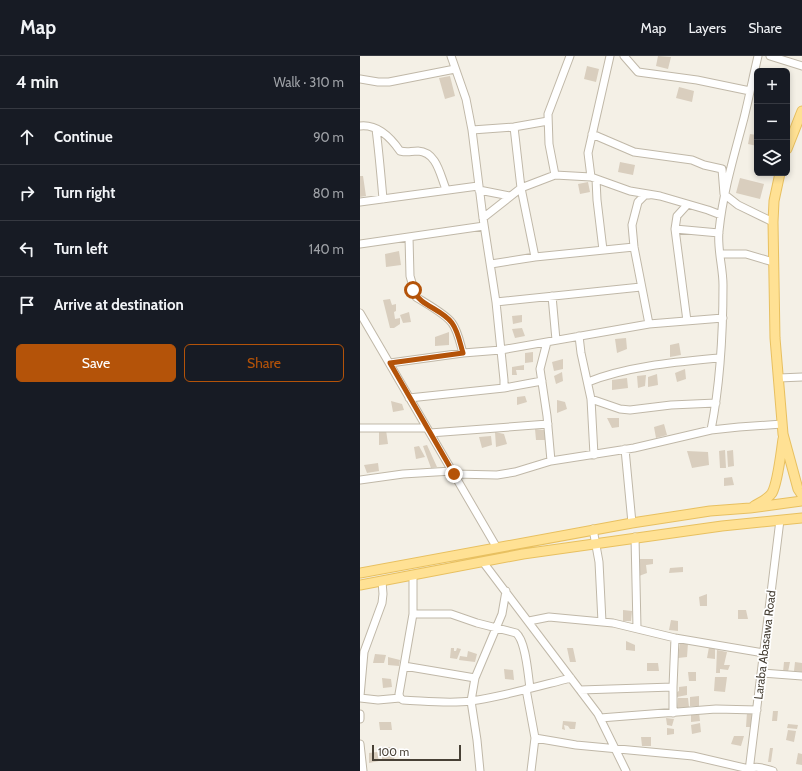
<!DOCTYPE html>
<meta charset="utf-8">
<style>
:root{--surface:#171b24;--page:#20242c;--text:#f1f3f6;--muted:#9ea1a6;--line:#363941;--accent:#b45309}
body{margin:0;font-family:Cabin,sans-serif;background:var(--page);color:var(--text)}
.controls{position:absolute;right:12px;top:12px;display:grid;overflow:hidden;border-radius:6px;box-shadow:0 2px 6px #0003}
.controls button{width:36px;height:36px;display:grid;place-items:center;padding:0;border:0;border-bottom:1px solid var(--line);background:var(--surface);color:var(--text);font:20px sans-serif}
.scale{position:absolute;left:12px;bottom:10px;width:89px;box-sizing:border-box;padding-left:4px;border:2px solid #474035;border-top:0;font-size:11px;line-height:14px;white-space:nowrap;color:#474035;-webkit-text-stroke:3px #fff;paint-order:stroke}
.stop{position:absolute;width:12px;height:12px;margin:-9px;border:3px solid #b45309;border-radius:50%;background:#fff}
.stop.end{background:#b45309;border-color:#fff;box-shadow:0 1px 4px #0008}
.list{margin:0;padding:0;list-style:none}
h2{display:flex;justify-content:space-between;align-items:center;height:52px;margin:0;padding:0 16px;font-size:17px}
h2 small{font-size:13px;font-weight:400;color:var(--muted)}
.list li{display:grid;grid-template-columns:26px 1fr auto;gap:12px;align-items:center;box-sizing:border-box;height:56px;padding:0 16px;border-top:1px solid var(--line)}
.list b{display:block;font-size:15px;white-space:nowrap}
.list em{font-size:13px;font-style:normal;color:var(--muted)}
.actions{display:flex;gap:8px;padding:12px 16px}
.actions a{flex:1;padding:9px 0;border:1px solid var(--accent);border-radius:6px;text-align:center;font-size:14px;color:var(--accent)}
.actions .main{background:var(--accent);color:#fff}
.icon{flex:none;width:22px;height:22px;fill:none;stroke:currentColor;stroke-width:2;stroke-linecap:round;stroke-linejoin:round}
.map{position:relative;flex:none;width:442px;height:715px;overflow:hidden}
header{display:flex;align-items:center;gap:24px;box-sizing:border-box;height:56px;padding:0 20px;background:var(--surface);border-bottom:1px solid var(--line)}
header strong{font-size:19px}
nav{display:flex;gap:22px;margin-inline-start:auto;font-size:14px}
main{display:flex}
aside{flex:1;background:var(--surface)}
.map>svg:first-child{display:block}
.building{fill:#d9cebe}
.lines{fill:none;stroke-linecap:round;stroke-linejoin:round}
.minor-casing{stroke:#c0b8a8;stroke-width:9}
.major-casing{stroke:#e8c060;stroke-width:11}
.minor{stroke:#fff;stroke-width:7}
.major{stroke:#ffe194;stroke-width:9}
.route{stroke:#b45309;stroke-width:5}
.labels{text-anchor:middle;stroke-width:3.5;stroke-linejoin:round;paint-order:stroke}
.street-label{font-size:12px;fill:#474035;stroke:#fff}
</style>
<header>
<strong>Map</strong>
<nav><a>Map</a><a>Layers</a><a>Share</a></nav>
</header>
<main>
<aside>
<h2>4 min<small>Walk · 310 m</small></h2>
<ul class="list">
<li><svg class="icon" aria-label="ahead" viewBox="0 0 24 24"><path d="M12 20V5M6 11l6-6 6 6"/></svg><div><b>Continue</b></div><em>90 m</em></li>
<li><svg class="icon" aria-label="right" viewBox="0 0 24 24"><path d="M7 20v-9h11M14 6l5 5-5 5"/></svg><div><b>Turn right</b></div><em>80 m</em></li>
<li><svg class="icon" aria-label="left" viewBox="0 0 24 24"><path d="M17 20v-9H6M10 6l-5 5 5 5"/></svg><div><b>Turn left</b></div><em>140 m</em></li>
<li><svg class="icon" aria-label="arrive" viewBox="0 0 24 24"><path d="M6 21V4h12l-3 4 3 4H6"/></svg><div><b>Arrive at destination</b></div></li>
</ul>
<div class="actions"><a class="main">Save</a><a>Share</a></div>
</aside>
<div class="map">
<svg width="442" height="715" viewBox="0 0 442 715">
<rect width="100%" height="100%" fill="#f4f0e6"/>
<!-- building -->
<path class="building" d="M298,0l13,1 -3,12 -12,-3z
M227,10l12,3 -3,13 -12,-3z
M90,20l5,20 -10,3 -6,-21z
M319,31l15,4 -2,11 -16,-4z
M390,78l7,1v11l-9,-2z
M260,106l15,3 -2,10 -15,-3z
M0,120h3l3,20 -6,1z
M380,122l24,6 -4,15 -24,-6z
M228,126l2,10 -10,2 -2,-10z
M39,195l2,14 -15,2 -1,-13z
M30,243l2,6 4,-1v7l-2,1 1,7 5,-1v6l-6,4h-4l-7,-28z
M49,256l2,10 -8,1 -3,-8z
M162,259v7l-9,2 -1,-8z
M162,272l3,8 -10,2 -3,-9z
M89,276v13l-14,1v-9z
M266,282l1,11 -10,4 -2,-14z
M319,287l2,12 -11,2v-12z
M173,296v10l-8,1v-10z
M203,303v10l-9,2 -2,-9z
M164,309v5h-8l1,5h-5v-8z
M325,313l1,10 -9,3 -2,-9z
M202,316l1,9 -7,3 -2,-8z
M297,318l1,11 -10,2v-10z
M286,319l-1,11 -7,2 -1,-12z
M267,322l1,10 -16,2v-10z
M165,340l2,6 -10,3v-8z
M197,344l8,2 2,7 -10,4z
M31,345l11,3 2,6 -11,2z
M247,362h12v9l-7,1z
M304,368l3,11 -11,3 -2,-11z
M175,373l9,1 2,10h-10z
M26,374l2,14 -9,1v-14z
M135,376l9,2 3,10 -11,3z
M131,380l1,9 -10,3 -3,-11z
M67,389l10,22 -6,1 -8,-22z
M59,390l6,11 -9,2 -2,-12z
M365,394l1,18h-6l-1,-17z
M373,394l1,16 -6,1 -1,-16z
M327,395l21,1 1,13 -17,3z
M18,407l1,8 -12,2 -3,-8z
M372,421l2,8 -10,1v-8z
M279,503h14v5l-7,1 1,8 -8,3z
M323,511v5l-14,1 1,-5z
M347,538v12h-7l-1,-9z
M263,554l9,1 -1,10h-8z
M378,554h8l2,9h-10z
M311,564l7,1v10l-9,-1z
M266,585l9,4v6l-9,-1z
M320,586l8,1 -1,14 -9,1z
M349,591l6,1v11l-8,-1z
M91,592h3v3h2l1,-3 4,1 -4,10 -7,-1z
M207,592h6l3,14h-6z
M357,594l10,2 -3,13h6l-2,5 -8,-1v4h-4z
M108,595l9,3 -2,8 -16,-2 1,-4 7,1z
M15,598l11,1 -2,8h-11z
M28,601l12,3 -1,6 -11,-1z
M424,606h6l-2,10h-5z
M435,606l7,1v9l-8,-1z
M287,607h11l1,8h-12z
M144,613l9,1 1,10 -9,-1z
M328,616h8v9h-7z
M355,621h12l-2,15 -11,-1z
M22,622l9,1 1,8 -9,1z
M327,630v9l-10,2v-5l2,-1v-4z
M339,640v10h-9v-9z
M318,642h10l1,9 -12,1z
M413,655h5l-1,10h-5z
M387,656h5l-1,15h-5z
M339,657l1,8 -9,1v-8z
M306,662l8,1 -2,7 -5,-1z
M203,665l13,1 -1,7h-5l-2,-3 -4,-1 1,5 -3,-1z
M19,666h12l1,8h-12z
M340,667l1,9 -9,2 -1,-9z
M428,668l10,1 -1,4 -10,-1z
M307,672l7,1v5l-7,1z
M428,674l8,1 -2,11 -8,-2z
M374,680h10l-3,10 -10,-2z
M281,681h10v9h-9z
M21,691h15l-2,13h-12z
M410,692h3l-2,14h-3z
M17,696l2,9 -10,2v-10z
M438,697l4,1v11l-6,-1z"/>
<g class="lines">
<defs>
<path id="minor" d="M91,0l15,43 6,31 11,88 13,84 8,78v8
M210,0l-22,58 1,30 6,31 36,2 39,14 30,5 48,14 13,5
M264,0l14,16 59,8 53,11
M410,0l32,10
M0,23l18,3h11l66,-13
M0,70c17,-2 31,12 40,25 9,2 10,0 18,0 19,1 22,24 28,38
M154,71l7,61 14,69
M16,73c3,23 5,47 7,70
M112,74l42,-3 34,-6
M232,78l42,18 58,8 12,5 18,4 2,25 14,11 35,17
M231,121l-3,-24 22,-97
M236,123l1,21 6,50
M119,134l31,6
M0,146l118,-16
M123,162l38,-30 34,-13
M315,173l44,4
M49,181l1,39 6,21c9,6 30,17 36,26 6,8 8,20 11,30
M0,188l124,-18
M361,198h25l27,8
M131,208l44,-7 99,-10
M192,240l4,44
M136,246l145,-15
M0,257l137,235
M327,265l-12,-92 2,-13 10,-11
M289,268l-15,-77 -2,-22 6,-23 7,-7h4
M219,280l2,17 10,46 3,56
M187,286l-7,27 7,47 4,45
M30,307l73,-10 38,-3 148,-26 74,-6
M419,322l23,-1
M228,326c40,-16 89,-20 131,-24
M49,342l95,-10 38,-7
M231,343l29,10 10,1 41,-5 45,-2
M0,372h67
M351,374c9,-45 12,-98 12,-145 0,-18 -6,-36 -4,-54 4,-39 15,-75 25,-113 5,-20 9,-41 14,-62
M70,377l118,-9
M265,393l7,74
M94,418l43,1 18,-3 36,-11 83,-13 77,-18 28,-3 43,-3
M0,424l43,-6 49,-3
M233,473l6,33 3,60
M275,481l2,91
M123,506l115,152 28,57
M53,520v38l-14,80 1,4 3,2c23,1 46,4 68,1 34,-5 68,-15 100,-23
M53,558h38l26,9 39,10c10,8 12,42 14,55
M169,565l20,-4 64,6 62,15 89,15
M44,610l71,12
M402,617l40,3
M166,633l9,49 -4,33
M220,634l93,-3
M0,640l4,-44 18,-49 1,-9 -1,-13
M0,642l18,2 22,-2
M313,657v-26l2,-49
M0,658v5
M240,662l116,-9 41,1
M175,682l41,7 117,11 56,13c8,-4 16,0 24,2
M0,688l3,27
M120,715l-3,-31 -6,-39 4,-23 27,-64 4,-23
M389,715l31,-251"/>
<path id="major" d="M427,93l15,-38
M420,117l-6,28 -1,21 2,116 8,96 15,55 4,6
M394,450c7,-4 14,-7 18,-13 6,-11 9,-41 11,-54
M0,517l272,-50 78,-12 40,-3 52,-7
M0,529l163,-31 199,-28 80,-8"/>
</defs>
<!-- minor casing -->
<use href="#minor" class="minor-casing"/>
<!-- major casing -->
<use href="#major" class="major-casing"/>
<!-- minor -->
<use href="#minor" class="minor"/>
<!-- major -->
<use href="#major" class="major"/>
</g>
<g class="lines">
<!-- route -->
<path class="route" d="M53,234c7,16 29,19 39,33 6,8 8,20 11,30l-73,10 64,111"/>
</g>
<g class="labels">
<!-- street labels -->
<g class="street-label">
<text transform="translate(405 589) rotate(-83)" y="4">Laraba Abasawa Road</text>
</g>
</g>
</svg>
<div class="controls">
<button>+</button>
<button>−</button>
<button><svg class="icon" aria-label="layers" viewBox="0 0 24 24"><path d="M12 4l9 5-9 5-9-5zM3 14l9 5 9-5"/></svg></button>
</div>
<div class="scale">100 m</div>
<div class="stop" style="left:53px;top:234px"></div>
<div class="stop end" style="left:94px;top:418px"></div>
</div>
</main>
